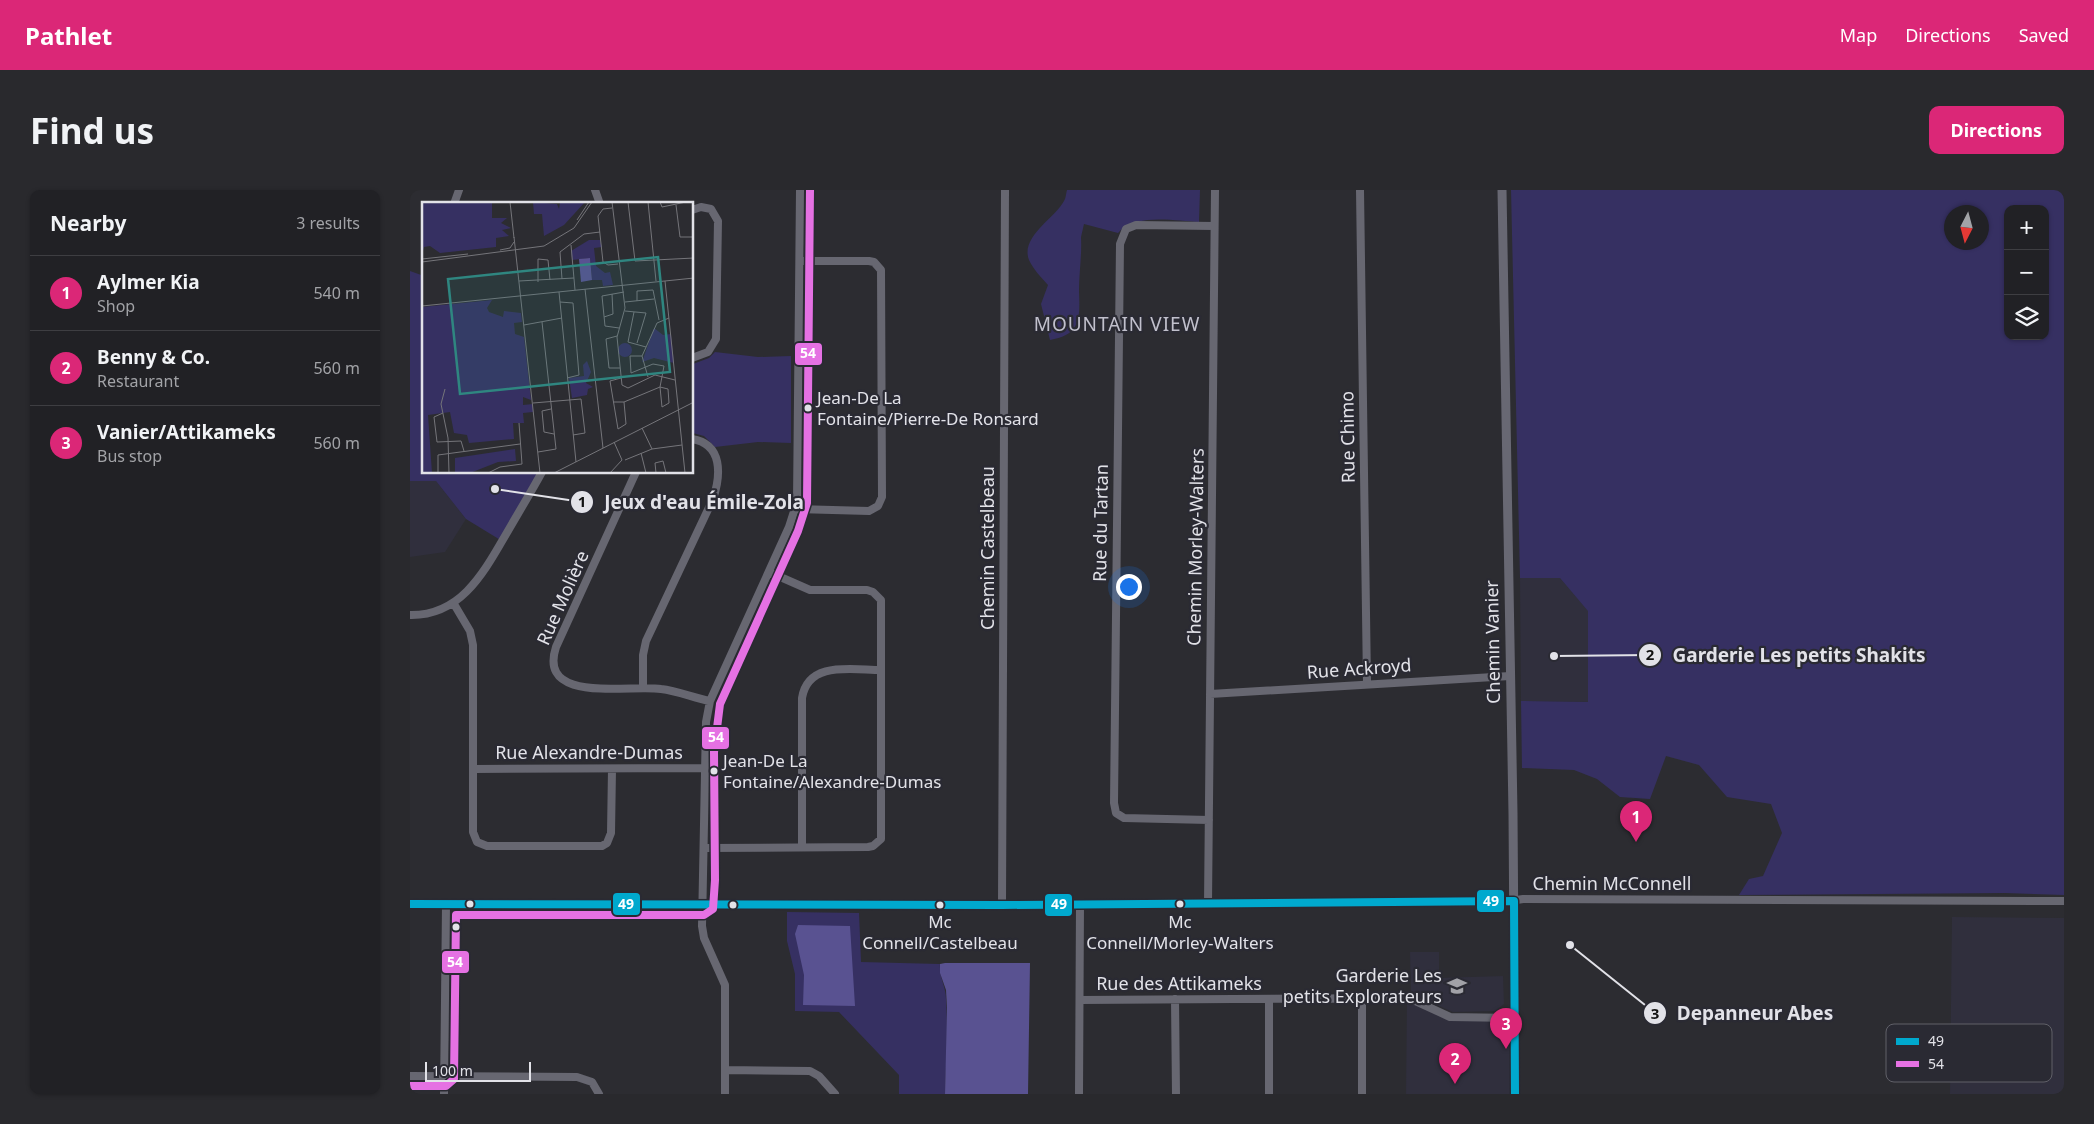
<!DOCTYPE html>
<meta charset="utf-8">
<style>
:root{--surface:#212125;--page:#29292d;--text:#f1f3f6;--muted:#a2a3a7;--line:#3e3e42;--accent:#db2777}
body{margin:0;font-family:"Noto Sans",sans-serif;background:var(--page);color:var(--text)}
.controls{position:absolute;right:15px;top:15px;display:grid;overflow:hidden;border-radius:10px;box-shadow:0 1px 4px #0004}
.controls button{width:45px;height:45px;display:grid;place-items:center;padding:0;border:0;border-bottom:1px solid var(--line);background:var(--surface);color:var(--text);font:25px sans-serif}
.compass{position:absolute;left:1534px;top:15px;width:45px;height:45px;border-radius:50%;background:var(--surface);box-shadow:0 1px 4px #0004;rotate:186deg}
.scale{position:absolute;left:15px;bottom:12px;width:106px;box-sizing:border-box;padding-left:5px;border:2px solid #e2e2e8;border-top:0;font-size:14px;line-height:18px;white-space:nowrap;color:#e2e2e8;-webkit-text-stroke:4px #2a2a33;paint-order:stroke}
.you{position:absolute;left:718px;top:396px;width:18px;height:18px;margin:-12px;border:4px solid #fff;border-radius:50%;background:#1a73e8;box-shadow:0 0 0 8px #1a73e833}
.badge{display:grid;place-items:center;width:32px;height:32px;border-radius:50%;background:var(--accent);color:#fff;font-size:16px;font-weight:700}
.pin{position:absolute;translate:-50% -41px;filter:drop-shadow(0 1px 2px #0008)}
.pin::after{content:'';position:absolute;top:26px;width:18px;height:15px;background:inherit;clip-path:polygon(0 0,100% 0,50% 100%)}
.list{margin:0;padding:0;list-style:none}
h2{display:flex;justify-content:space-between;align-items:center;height:65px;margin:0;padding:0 20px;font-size:21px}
h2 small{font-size:16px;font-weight:400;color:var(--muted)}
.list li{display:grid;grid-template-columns:32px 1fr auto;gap:15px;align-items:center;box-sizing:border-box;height:75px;padding:0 20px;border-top:1px solid var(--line)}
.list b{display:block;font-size:19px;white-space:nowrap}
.list p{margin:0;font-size:16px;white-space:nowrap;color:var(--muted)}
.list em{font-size:16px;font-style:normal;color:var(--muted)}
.icon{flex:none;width:28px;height:28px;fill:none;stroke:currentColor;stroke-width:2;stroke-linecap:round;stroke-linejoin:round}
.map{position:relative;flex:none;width:1654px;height:904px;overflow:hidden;border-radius:10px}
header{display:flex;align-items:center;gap:30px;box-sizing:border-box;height:70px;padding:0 25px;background:var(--accent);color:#fff}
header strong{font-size:24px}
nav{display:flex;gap:28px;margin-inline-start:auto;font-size:18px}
.intro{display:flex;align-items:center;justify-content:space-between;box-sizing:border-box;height:120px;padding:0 30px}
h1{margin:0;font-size:35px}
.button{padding:12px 22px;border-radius:10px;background:var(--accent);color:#fff;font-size:18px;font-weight:700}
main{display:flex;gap:30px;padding:0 30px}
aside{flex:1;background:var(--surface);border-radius:10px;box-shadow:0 1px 4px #0004}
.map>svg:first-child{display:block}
.built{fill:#302f3d}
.green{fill:#363062;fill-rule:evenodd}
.water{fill:#595291}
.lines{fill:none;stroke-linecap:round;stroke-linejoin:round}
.minor{stroke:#676771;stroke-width:8}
.major{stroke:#686873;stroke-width:9}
.bus-1-casing{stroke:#2a2a33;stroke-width:11}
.bus-2-casing{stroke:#2a2a33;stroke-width:11}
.bus-1{stroke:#00a9ce;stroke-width:8}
.bus-2{stroke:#e571e3;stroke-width:8}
.bus-dot{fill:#e2e2e8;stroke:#2a2a33;stroke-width:2}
.labels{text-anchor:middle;stroke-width:4.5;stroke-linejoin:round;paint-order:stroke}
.bus-label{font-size:17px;fill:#e2e2e8;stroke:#2a2a33;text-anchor:start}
.street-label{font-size:18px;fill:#e2e2e8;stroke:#2a2a33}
.poi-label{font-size:18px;fill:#e2e2e8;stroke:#2a2a33;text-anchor:end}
.neighbourhood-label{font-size:19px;letter-spacing:1px;fill:#c1c0cc;stroke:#2a2a33}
.inset-road{fill:none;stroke:#75757a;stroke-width:1}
.view{fill:#2f8680;fill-opacity:0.15;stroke:#2f8680;stroke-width:2.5}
.inset-edge{fill:none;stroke:#e2e2e8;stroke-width:2.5}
.key{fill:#2a2a33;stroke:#616169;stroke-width:1}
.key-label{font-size:14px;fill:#e2e2e8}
.leader{fill:none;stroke:#e2e2e8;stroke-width:2}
.callout-dot{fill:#e2e2e8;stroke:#2a2a33;stroke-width:2}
.mark-label{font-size:15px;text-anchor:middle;font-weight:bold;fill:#111}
.callout-label{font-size:19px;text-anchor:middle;font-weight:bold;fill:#e2e2e8;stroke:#2a2a33;stroke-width:4.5;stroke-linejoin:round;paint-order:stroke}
.line-badge{stroke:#2a2a33;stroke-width:2}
.badge-label{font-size:14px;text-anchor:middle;font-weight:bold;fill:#fff}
</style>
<header>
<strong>Pathlet</strong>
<nav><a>Map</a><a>Directions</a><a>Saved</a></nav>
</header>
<div class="intro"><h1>Find us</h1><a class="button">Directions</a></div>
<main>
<aside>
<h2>Nearby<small>3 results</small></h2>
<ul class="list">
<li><span class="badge">1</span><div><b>Aylmer Kia</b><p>Shop</p></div><em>540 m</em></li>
<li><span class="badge">2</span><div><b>Benny &amp; Co.</b><p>Restaurant</p></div><em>560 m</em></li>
<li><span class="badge">3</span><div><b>Vanier/Attikameks</b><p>Bus stop</p></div><em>560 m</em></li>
</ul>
</aside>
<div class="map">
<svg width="1654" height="904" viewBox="0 0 1654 904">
<rect width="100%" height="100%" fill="#2c2c31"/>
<!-- built -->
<path class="built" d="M0,291h26l30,38 -21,33 -35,5z
M1110,388h40l28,32v92l-67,-1z
M1542,727l112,1v176h-114z
M1000,762h29v26l64,-2 1,28 -9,7 -42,1 -42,-18z
M997,808l33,16 74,4 1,76h-109z"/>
<!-- green -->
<path class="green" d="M657,0h133l-1,32c-24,-1 -64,-9 -81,11l-34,-9 -3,13c1,18 -2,36 -2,54 1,27 2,44 -29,49l-9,-36 7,-19c-7,-8 -15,-16 -19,-25 -9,-23 26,-42 35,-59 2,-3 2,-8 3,-11z
M1101,0h553v705l-59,-2 -266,2 10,-16 14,-3 19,-43 -11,-29 -44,-7 -28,-32 -33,-9 -16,43 -30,-2 -23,-18 -23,-9 -52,-2 -1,-67 67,1v-91l-28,-33h-40zM1598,19h37v127h-37zM1542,22h30v30h-30z
M0,81l14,5v196l118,1 -40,68 -36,-22 -30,-38h-26z
M305,162l43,5 33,-1v87l-33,-1 -43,5 -11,-11 -11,-3v-69l16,-6z
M377,722l72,1 2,49 79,2c-1,13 6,23 6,35 2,31 0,63 -1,95h-46v-19l-60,-63 -44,-1v-37l-8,-33z"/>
<!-- water -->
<path class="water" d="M388,735l52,1 5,80 -52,-1 1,-30 -9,-41z
M535,773h85l-2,131h-83l2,-86 -1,-18 -6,-17v-9z"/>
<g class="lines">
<!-- minor -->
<path class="minor" d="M185,0l5,14
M950,0l7,493
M44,14l5,-14
M282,20l9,-3 10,2 7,12 -2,118 -8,13 -16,6
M226,282l-80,175c-19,58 75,37 105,42 17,2 33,9 49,12
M386,319l73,2 9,-5 4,-9 -1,-227 -7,-8 -5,-1h-69
M44,414l16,27 3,14v187l4,10 10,4h115l5,-3 4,-10 1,-64
M0,425c50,1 73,-41 95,-79 12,-21 25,-42 37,-64
M233,498v-33l3,-14 67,-142c8,-24 10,-55 -21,-60
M800,504l300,-18
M64,579l230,-1
M799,630l-85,-2 -8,-5 -2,-10 6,-559 6,-15 10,-4 78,1
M392,656v-148c6,-38 51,-28 79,-28
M294,658l164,-1 5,-1 8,-7v-239l-8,-8 -6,-2h-57l-41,-18
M0,714l592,1 502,-3 19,-3 541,2
M798,714l7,-714
M592,715l3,-715
M765,809l1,95
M670,810l322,-2 9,1 39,18 64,1
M315,880l85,1 9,5 16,18
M0,886l167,1 15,5 7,12
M34,904l2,-189
M315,904v-109l-21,-47 -2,-12 4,-204 4,-21 79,-174 8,-25 3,-312
M669,904l1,-189
M859,904v-95
M952,904v-95"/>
<!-- major -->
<path class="major" d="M1092,0l11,623 2,281"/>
<defs>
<path id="bus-1" d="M0,714l592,1 512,-4 1,193"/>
<path id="bus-2" d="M0,896h36l8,-7 2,-164h248l9,-6 2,-29 -1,-128 6,-48 78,-173 9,-28 3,-313"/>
</defs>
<!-- bus-1 casing -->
<use href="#bus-1" class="bus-1-casing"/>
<!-- bus-2 casing -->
<use href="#bus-2" class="bus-2-casing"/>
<!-- bus-1 -->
<use href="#bus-1" class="bus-1"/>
<!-- bus-2 -->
<use href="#bus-2" class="bus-2"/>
</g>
<!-- icons -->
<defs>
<symbol id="school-bare" viewBox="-9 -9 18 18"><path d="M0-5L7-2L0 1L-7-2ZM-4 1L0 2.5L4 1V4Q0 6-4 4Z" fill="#a2a2a8" stroke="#2a2a33" stroke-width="2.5" paint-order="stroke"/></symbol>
</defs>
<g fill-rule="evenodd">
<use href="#school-bare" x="1033" y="782" width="28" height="28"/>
</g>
<!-- markers -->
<g class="bus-dot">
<circle cx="398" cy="218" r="4.5"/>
<circle cx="304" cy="581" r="4.5"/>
<circle cx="60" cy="714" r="4.5"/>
<circle cx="770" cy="714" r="4.5"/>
<circle cx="323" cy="715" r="4.5"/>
<circle cx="530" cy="715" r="4.5"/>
<circle cx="46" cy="737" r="4.5"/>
</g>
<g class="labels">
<!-- bus labels -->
<g class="bus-label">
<text x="407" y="214">Jean-De La<tspan x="407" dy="21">Fontaine/Pierre-De Ronsard</tspan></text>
<text x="313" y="577">Jean-De La<tspan x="313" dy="21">Fontaine/Alexandre-Dumas</tspan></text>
<text x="530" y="738" text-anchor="middle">Mc<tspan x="530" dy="21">Connell/Castelbeau</tspan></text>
<text x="770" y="738" text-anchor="middle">Mc<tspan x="770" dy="21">Connell/Morley-Walters</tspan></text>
</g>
<!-- street labels -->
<g class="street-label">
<text transform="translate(938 247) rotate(-91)" y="6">Rue Chimo</text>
<text transform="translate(691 333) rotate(-89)" y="6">Rue du Tartan</text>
<text transform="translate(786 357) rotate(-89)" y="6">Chemin Morley-Walters</text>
<text transform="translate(578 358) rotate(-90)" y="6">Chemin Castelbeau</text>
<text transform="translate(153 408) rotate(-66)" y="6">Rue Molière</text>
<text transform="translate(1083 452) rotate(-91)" y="6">Chemin Vanier</text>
<text transform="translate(949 479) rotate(-4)" y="6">Rue Ackroyd</text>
<text x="179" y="569">Rue Alexandre-Dumas</text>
<text x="1202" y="700">Chemin McConnell</text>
<text x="769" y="800">Rue des Attikameks</text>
</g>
<!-- poi labels -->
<g class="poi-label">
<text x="1032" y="792">Garderie Les<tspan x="1032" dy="21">petits Explorateurs</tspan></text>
</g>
<!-- neighbourhood labels -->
<g class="neighbourhood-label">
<text x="707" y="141">MOUNTAIN VIEW</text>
</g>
</g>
<!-- overview -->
<g transform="translate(12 12)">
<rect width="271" height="271" fill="#2c2c31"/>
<path d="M0,0h84l-14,1v15h15l-6,5 10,5 -9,2 7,6 -13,2v9l-56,6 -10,-7 -6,1 -2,8zM111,0l24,2 2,5 1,-7h25l-21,23 -20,11 -2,-22h-8zM167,38h11l2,7 -8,1 2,18 9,7 5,-1 3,13 -10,1 -1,-6h-10l-2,-22 -18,2 -1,-9zM70,98l-5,8 2,4 14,5 1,-6 17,2 1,9 -8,1 1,11 9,3 7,63 -8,-3v8l10,-1v8l-10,1 1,10h-11l1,16 -45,4 -2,-8 -13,-2 -4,-21 -22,3 4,58h-10v-166zM232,126l9,7 8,-1 3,29 -20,-5 -12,4zM196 148a7 7 0 1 1 14 0a7 7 0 1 1-14 0ZM165,159l4,11 -5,11 7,4 -5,2 -1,6 -15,3 -3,-20 15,-2 -1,-11zM93,247l1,12 -18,1 -28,11h-15v-15z" fill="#363062"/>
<path d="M168,56l2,22 -11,2 -2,-23z" fill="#595291"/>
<path class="inset-road" d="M88,0l4,36M190,0l13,106 -8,29 5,48 6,3 27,-13 20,5M206,0l7,59 59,-3M226,0l8,79M238,0l2,5 24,-5M254,3l4,32h14M190,6l-9,1 -5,7 5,46 5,3 10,-1M155,18l12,-18M92,35l26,236M149,43l4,45M78,48l10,-2 4,-6M0,57l46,-5M0,60l122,-16 30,-18 18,-26M140,77l-2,-27 24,-18 16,-2M97,79l55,-3M243,79l20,192M116,80v-23l10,1 2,20M163,87l18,159M137,90l17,170M215,99v-10l16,-1 6,30M138,100l13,1 6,72 -12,3M203,100l29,-3M0,104l272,-28M203,109l21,2 -9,30M212,110l-6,30 18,5M182,115l9,-3 -1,-20M102,123l38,-7M197,126l-14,-2 -3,-30 22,-4M195,134l-11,3 3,29h11M226,175l-6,-21 15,-33 12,-5M199,176l-11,3 8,48 8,-5 -2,-22M238,185l8,2 1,14 -7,4zM23,187l-4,15 7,34 1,35M191,200h11l36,-15 4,-21 -11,-2 -22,9 -1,-17h12M111,201l48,-4 4,34 -12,2M129,207l-9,2 2,21 10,2M21,211l-9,4 3,25 24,-1 3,10M220,226l10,21M116,250l18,-3 -14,-127M219,251l5,20M203,258l27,-11 30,-4M16,271v-18l82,-11M66,271l12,-6 22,-3 -3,-41M132,271l140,-71M188,271l12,-13 -8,-18M234,271l-1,-10 8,-2 3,12"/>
<path class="view" d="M236,55l12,115 -210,22 -12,-115z"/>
<rect width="271" height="271" class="inset-edge"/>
</g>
<!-- legend -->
<rect x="1476" y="834" width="166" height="58" rx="8" class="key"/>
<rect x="1486" y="848" width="23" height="7" fill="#00a9ce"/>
<rect x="1486" y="871" width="23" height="6" fill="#e571e3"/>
<g class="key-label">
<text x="1518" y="856">49</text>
<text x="1518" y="879">54</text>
</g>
<!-- callouts -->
<path class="leader" d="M85 299L172 312M1144 466L1240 465M1160 755L1245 823"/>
<g class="callout-dot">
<circle cx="85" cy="299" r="5"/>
<circle cx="1144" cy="466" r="5"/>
<circle cx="1160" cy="755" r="5"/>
<circle cx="172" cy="312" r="12"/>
<circle cx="1240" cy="465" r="12"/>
<circle cx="1245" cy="823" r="12"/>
</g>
<g class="mark-label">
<text x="172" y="317">1</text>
<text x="1240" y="470">2</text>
<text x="1245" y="829">3</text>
</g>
<g class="callout-label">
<text x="294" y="319">Jeux d'eau Émile-Zola</text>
<text x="1389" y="472">Garderie Les petits Shakits</text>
<text x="1345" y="830">Depanneur Abes</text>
</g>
<g class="line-badge">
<rect x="384" y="152" width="29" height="24" rx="5" fill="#e571e3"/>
<rect x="291" y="536" width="29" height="24" rx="5" fill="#e571e3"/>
<rect x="1066" y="699" width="29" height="24" rx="5" fill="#00a9ce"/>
<rect x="202" y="702" width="29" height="24" rx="5" fill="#00a9ce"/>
<rect x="634" y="703" width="29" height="24" rx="5" fill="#00a9ce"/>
<rect x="31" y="760" width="29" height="24" rx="5" fill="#e571e3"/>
</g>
<g class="badge-label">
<text x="398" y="168">54</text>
<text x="306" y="552">54</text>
<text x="1081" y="716">49</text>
<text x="216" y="719">49</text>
<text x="649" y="719">49</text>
<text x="45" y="777">54</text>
</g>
</svg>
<div class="controls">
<button>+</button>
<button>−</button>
<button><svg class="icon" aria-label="layers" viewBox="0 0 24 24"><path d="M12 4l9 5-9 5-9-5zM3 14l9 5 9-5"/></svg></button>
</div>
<svg class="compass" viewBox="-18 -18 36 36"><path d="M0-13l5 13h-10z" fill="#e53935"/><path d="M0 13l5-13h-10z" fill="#a2a3a7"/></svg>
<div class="scale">100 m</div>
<div class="you"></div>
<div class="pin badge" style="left:1226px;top:652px">1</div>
<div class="pin badge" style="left:1045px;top:894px">2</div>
<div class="pin badge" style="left:1096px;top:859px">3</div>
</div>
</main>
